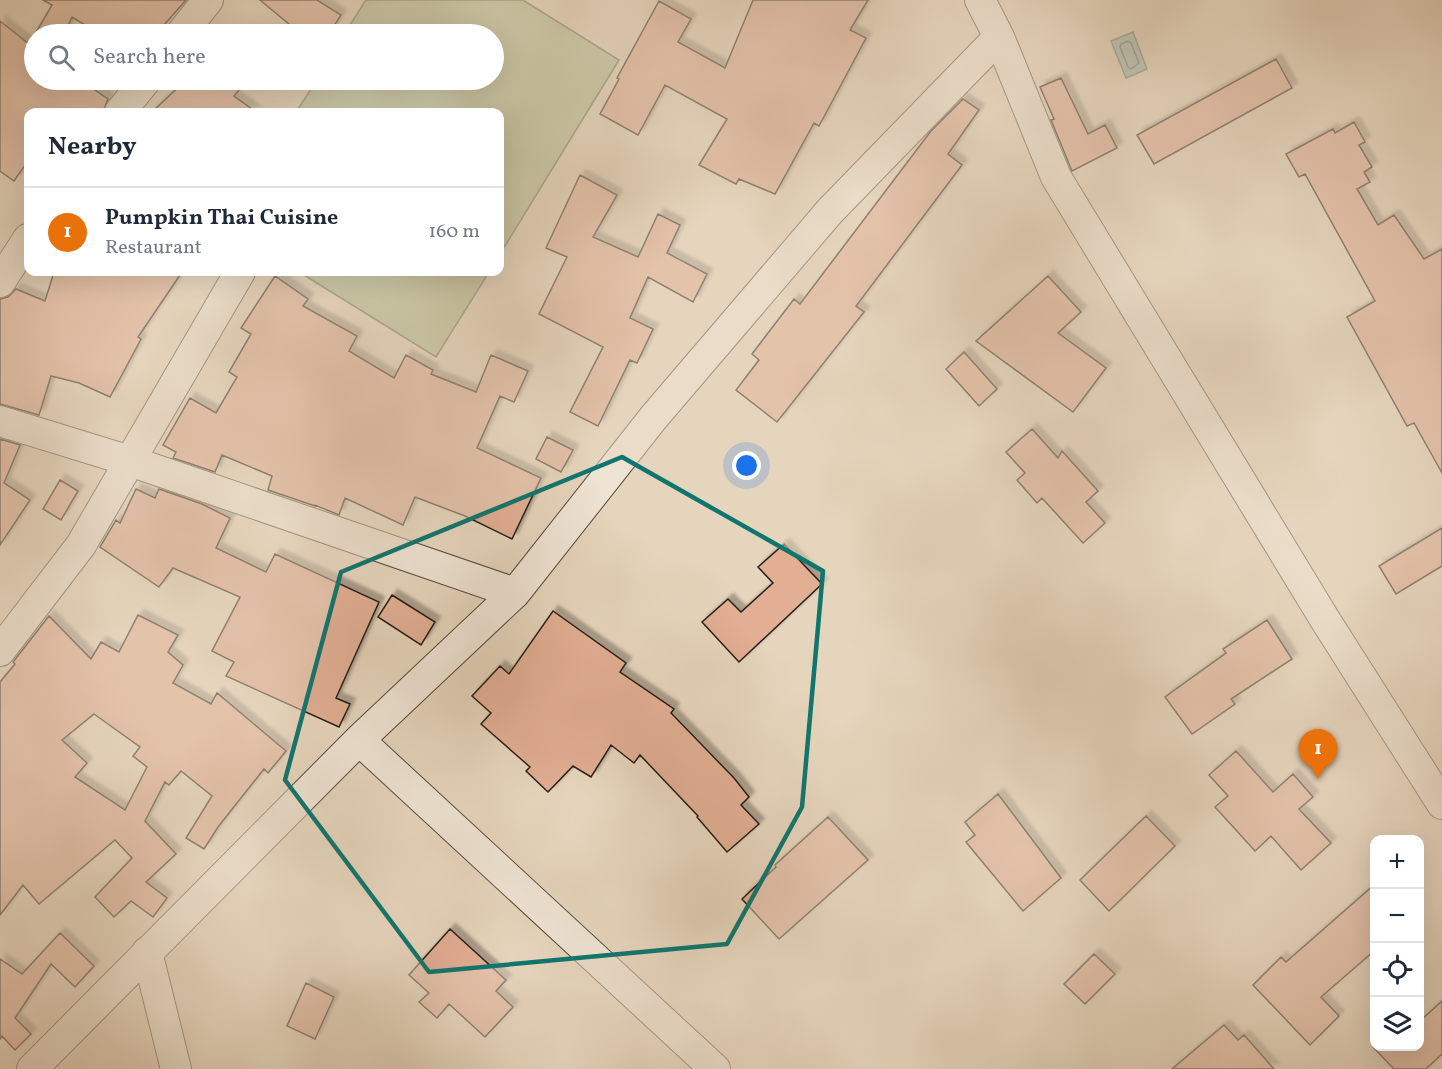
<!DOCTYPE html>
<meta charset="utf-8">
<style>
:root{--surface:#fff;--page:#f6f6f7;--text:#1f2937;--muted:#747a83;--line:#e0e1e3;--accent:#8f2418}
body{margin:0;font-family:Vollkorn,serif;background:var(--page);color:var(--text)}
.controls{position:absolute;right:18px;bottom:18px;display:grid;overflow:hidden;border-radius:12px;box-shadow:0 6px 24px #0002}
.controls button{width:54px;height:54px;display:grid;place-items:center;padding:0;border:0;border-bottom:2px solid var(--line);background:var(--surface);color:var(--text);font:30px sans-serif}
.you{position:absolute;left:747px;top:466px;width:21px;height:21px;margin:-15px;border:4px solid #fff;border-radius:50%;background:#1a73e8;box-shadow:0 0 0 9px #1a73e833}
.badge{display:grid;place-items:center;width:39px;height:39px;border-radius:50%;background:var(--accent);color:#fff;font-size:20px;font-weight:700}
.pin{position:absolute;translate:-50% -50px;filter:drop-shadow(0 2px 3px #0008)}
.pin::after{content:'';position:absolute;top:32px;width:21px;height:18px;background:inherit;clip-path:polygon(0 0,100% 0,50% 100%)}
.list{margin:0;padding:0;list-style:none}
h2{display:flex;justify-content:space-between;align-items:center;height:78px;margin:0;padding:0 24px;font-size:26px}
h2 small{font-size:20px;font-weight:400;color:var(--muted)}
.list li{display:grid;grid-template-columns:39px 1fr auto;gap:18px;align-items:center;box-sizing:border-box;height:90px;padding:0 24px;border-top:2px solid var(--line)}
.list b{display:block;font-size:22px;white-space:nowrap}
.list p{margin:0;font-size:20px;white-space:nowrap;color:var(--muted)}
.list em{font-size:20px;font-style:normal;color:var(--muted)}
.icon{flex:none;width:33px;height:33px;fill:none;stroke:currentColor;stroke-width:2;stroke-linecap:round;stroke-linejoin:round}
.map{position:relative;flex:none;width:1442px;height:1069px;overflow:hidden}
.search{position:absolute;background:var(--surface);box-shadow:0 6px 24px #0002;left:24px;top:24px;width:480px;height:66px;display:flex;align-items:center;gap:15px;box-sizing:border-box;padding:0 21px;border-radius:33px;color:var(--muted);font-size:22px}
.panel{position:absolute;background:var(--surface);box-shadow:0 6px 24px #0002;left:24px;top:108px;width:480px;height:168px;border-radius:12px}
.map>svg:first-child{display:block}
.green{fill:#b1be94;stroke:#6c6e54;stroke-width:1.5}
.water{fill:#96b8b5;stroke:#697a75;stroke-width:1.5}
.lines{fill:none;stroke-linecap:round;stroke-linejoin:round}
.shore{stroke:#5e6b65;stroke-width:1.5}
.building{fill:#e2ae94;stroke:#261e15;stroke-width:1.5;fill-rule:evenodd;filter:url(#shadow)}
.minor-casing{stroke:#564c3f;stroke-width:32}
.minor{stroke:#efe4d4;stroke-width:30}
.marked{fill:none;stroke:#0f766e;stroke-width:4.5;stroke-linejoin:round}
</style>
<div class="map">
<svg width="1442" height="1069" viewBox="0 0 1442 1069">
<defs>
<filter id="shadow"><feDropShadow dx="5.5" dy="-5.5" stdDeviation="1.5" flood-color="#0004"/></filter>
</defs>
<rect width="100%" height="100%" fill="#e6d5bd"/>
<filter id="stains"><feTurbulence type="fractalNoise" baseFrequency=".00333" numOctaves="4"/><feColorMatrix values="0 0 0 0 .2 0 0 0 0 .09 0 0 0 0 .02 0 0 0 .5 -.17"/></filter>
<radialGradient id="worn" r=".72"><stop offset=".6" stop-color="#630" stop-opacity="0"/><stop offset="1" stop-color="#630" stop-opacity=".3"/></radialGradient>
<!-- green -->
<path class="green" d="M366,0h157l96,60 -119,194v-142h-204l21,-32h177v-46h-150z
M299,272h190l-53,85z"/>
<!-- water -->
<path class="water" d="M1133,32l14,37 -21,9 -15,-37z"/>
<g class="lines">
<!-- shore -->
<path class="shore" d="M1128,41l3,2 8,20 -8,6 -3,-2 -8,-20 1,-3z"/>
</g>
<!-- building -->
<path class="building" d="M43,0h143l-30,34h-56l-28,-17 -8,17h-29l17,-29z
M260,0h57l24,15 -12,19h-28z
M753,0h115l-18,30 16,8 -47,88 -5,-3 -39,71 -36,-15 -3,5 -37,-19 28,-46 -62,-34 -27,50 -38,-21 19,-35 -2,-1 42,-77 32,18 -13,23 47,26z
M0,21l34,27v32h46l28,19 -5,13h-75v49l-14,20 -14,-10z
M1276,59l16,29 -138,76 -17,-29z
M1061,78l27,56 17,-9 12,23 -45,23 -21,-51 3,-1 -14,-32z
M186,80h61l-13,16 22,16h-104z
M963,99l16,11 -31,44 14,11 -106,141 8,6 -87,110 -41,-32 23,-30 -7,-6 42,-55 6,5 131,-173z
M1354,122l11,20 -6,3 13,22 -8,5 6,10 -13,7 21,36 16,-10 30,44 18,-10v224l-28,-50 -7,3 -60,-109 28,-16 -70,-127 -6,3 -13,-23 47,-25 2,4z
M580,175l37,20 -24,42 45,20 20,-43 22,11 -13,28 40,21 -14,28 -45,-25 -18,41 23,11 -16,34 -7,-3 -32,66 -28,-14 33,-65 -64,-33 28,-57 -21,-9z
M54,272h128l-44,65 3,2 -31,58 -31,-14 -28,-7 -12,39 -39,-11v-105l8,-2 8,-8 29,12z
M275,276l33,23 -5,7 54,30 -8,15 45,27 12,-23 27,15 -2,4 45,18 15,-37 37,16 -14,31 -14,-6 -23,52 64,30 -29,61 -47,-23 -50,-19 -12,28 -58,-27 -6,17 -24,-10v1l-47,-16 4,-14 -50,-21 -7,17 -42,-14 3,-6 -13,-7 27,-47 26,15 21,-36 -8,-5 22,-38 -10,-6z
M1048,276l33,36 -23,21 48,35 -33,44 -97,-71z
M964,352l33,37 -18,17 -33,-37z
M1032,429l26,29 4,-7 36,40 -12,11 19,21 -22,20 -41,-45 -5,5 -20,-23 8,-7 -19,-21z
M547,437l26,13 -12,22 -25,-13z
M0,439l20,6 -16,38 26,17 -30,45z
M60,480l18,11 -17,29 -18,-11z
M136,489l19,9 4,-9 43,15 28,14 -14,30 50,24 9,-18 104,48 -43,96 14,6 -11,23 -113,-51 8,-14 -22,-11 28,-54 -67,-29 -14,19 -59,-40 16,-27 4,3z
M1442,528v38l-46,28 -17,-28z
M784,544l38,40 -83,78 -37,-40 26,-23 13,13 32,-29 -15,-16z
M392,595l43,27 -14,23 -43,-28z
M553,611l73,52 -6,9 54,37 -3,4 63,65 15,19 -8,8 18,19 -32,28 -30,-35 1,-1 -58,-61 -6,8 -23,-18 -20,32 -18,-11 -25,26 -22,-21 4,-4 -49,-43 10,-11 -19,-17 28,-30 9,8z
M138,615l40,20 -10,17 15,13 -10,18 38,21 6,-11 69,58 -18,22 -4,-4 -46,58 -14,22 -18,-11 26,-42 -31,-25 -12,14 -4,-3 -20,39 31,33 -30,28 21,16 -14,19 -22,-16 -17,16 -19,-20 37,-39 -17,-18 -76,64 -16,-19 -23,30v-233l15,-18 -2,-2 36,-46 42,43 10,-17 18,10zM94,714l46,33 -7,9 14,11 -22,43 -50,-33 12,-14 -25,-23z
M1267,620l25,39 -61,40 4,5 -43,30 -27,-37 61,-44 -3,-4z
M1236,751l37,41 20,-18 20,23 -14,12 32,34 -30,27 -30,-34 -16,15 -40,-44 13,-11 -19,-21z
M998,794l63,84 -38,33 -57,-69 9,-7 -10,-13z
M1146,816l29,30 -66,65 -29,-31z
M828,817l40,43 -89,79 -37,-40 34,-32 -1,-2z
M1374,885v66l-53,46 18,19 -29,29 -57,-60 28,-28 5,5z
M450,929l56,51 -10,11 17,16 -28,30 -36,-33 -12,14 -18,-16 10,-9 -20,-18z
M60,933l34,33 -19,21 -24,-23 -36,54 16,16 -16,16 -13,-14 -2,3v-80l22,15z
M1094,954l21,20 -30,30 -21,-20z
M306,983l28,14 -19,42 -28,-13z
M1442,1001v53l-16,15h-32l-21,-22h46v-25z
M1224,1025l14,15 6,-5 30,34h-102z"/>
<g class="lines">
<defs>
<path id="minor" d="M980,0l19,37 57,140 268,441 118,186
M181,34l27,-34
M120,112l26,-32
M0,282l28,-43
M0,421l130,40 385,132
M0,651l81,-106 159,-273
M359,740l356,329
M147,952l29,117
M32,1069l327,-329 156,-147 139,-176 176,-206 169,-174"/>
</defs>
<!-- minor casing -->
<use href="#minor" class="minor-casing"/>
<!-- minor -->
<use href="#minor" class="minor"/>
</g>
<!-- marked area -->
<path d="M0 0H1442V1069H0ZM622,457l201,114 -21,236 -75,137 -298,28 -144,-192 56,-208z" fill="#e6d5bd" fill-opacity=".55" fill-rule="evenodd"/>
<path class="marked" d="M622,457l201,114 -21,236 -75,137 -298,28 -144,-192 56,-208z"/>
<rect width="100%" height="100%" filter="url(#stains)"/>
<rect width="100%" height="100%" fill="url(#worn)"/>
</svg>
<div class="controls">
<button>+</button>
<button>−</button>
<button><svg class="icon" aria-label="locate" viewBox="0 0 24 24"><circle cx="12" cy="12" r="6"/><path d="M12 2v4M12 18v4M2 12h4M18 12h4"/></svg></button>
<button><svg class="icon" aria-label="layers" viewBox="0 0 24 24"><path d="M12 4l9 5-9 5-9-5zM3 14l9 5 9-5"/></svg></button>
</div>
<div class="you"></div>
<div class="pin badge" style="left:1318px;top:779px;background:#e8710a">1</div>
<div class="search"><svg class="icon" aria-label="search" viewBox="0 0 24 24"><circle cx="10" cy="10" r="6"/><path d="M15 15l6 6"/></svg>Search here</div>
<section class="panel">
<h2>Nearby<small></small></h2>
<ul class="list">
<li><span class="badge" style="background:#e8710a">1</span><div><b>Pumpkin Thai Cuisine</b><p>Restaurant</p></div><em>160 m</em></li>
</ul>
</section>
</div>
